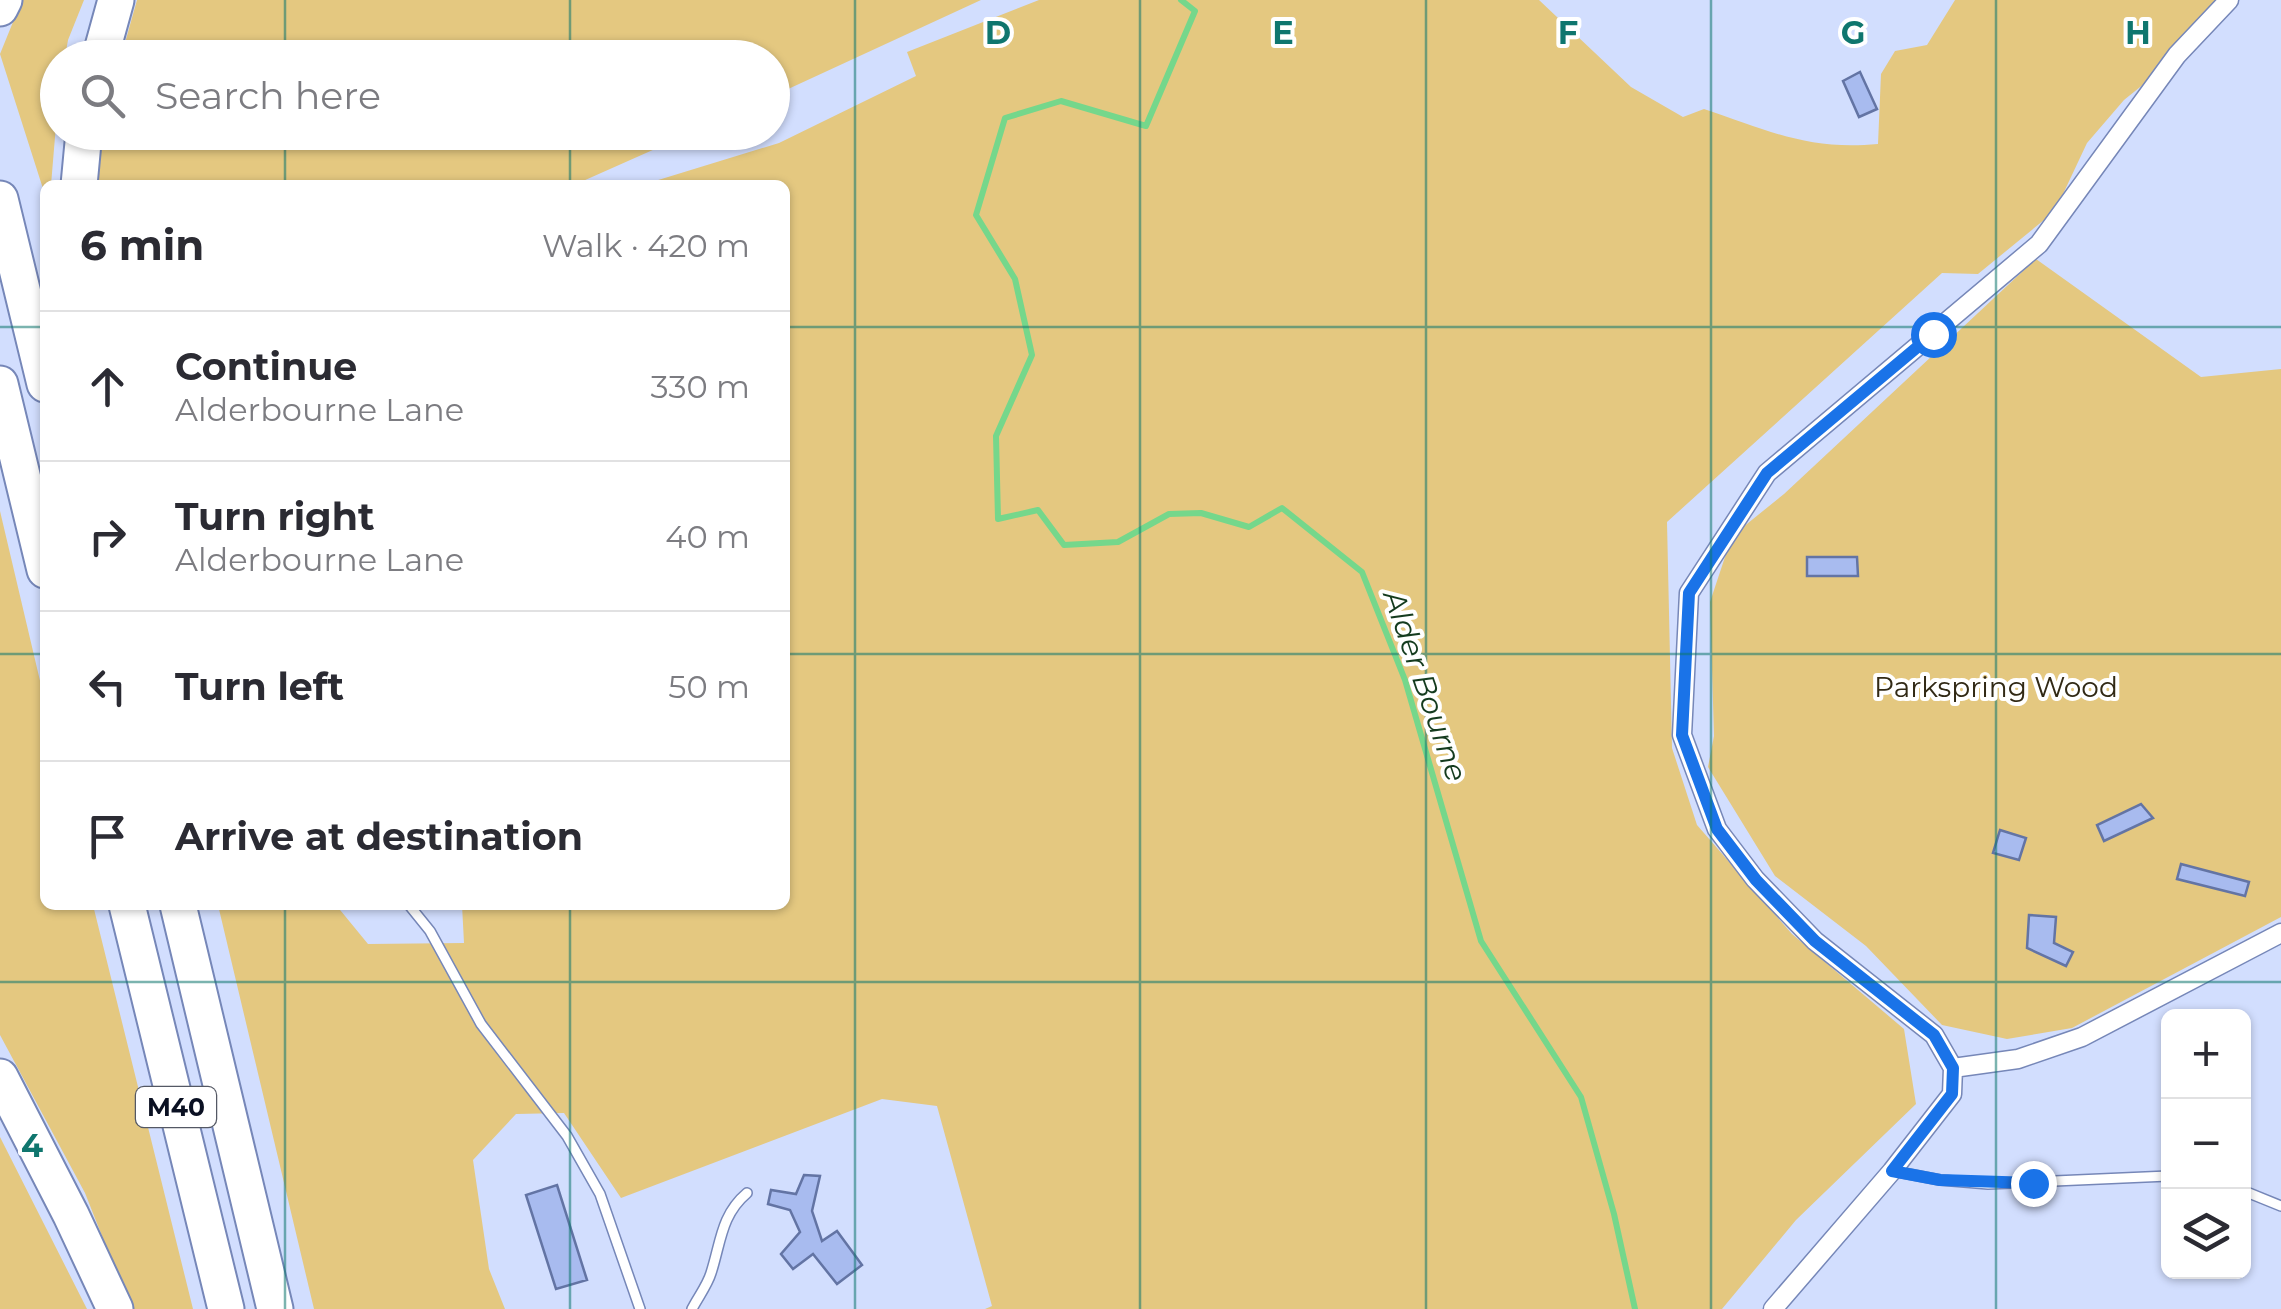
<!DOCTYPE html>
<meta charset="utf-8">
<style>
:root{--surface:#fff;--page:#f2f2f3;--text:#2b2b33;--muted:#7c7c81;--line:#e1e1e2}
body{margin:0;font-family:Montserrat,sans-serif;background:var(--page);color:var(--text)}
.controls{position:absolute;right:30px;bottom:30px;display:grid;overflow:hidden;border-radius:15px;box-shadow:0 2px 8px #0004}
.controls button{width:90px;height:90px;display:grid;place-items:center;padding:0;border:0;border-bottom:2px solid var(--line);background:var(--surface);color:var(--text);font:50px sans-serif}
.stop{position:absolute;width:30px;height:30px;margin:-22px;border:8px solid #1a73e8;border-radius:50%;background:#fff}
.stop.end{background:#1a73e8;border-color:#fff;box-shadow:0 2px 10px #0008}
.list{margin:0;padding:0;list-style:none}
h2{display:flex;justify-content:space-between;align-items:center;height:130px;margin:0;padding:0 40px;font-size:42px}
h2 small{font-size:32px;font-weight:400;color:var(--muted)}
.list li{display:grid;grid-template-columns:65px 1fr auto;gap:30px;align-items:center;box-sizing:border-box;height:150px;padding:0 40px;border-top:2px solid var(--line)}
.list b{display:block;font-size:38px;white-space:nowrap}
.list p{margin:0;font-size:32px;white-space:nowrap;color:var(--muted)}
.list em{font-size:32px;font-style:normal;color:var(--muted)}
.icon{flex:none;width:55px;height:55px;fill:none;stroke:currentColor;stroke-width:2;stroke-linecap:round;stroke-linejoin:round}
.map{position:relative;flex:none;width:2281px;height:1309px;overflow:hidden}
.search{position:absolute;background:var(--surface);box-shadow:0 2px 8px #0004;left:40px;top:40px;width:750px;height:110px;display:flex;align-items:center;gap:25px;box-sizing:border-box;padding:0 35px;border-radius:55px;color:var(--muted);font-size:38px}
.panel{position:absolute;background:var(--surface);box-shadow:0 2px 8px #0004;left:40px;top:180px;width:750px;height:730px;border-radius:15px}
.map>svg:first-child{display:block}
.green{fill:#e4c880}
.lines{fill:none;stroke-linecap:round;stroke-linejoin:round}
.stream{stroke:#75d78b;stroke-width:6}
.building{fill:#a8bbef;stroke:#6374a4;stroke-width:2.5}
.lane-casing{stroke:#7687b8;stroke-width:12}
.street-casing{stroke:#7687b8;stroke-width:21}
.highway-casing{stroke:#7687b8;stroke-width:39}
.lane{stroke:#fff;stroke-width:9}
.street{stroke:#fff;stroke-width:18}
.highway{stroke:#fff;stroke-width:35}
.route{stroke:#1a73e8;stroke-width:12}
.grid{fill:none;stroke:#0f766e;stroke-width:2.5;stroke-opacity:0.55}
.labels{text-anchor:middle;stroke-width:8;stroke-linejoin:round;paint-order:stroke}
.shield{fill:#fff;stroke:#545864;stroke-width:2.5}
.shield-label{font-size:25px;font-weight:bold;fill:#0a1022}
.park-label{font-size:28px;fill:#312915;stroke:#fff}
.water-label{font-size:30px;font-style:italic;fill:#143b1e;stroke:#fff}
.grid-label{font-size:32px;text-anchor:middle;font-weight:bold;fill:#0f766e;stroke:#fff;stroke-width:8;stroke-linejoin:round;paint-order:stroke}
</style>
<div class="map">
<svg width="2281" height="1309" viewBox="0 0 2281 1309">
<rect width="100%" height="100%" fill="#d2defe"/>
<!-- green -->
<path class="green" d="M22,0h62l-16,40 -3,17 -7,1 -1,55 -6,72h-6v10l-45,-141z
M137,0h844l-208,96 -1,-38 -651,-1z
M1039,0h500l92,87 52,30 21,-8c63,21 104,42 174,35l3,-70 14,-23 32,-6 28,-45h265l-60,71 -36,29 -37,43 -32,68 -77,63 -36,-1 -275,249 5,226 25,77 95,109 112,95 12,75 -120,116 -74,89h-737l7,-3 -55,-200 -55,-7 -261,99 -57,-85 -48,1 -43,46 16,109 16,40h-191l-96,-404h118l32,39 96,-1 -2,-38h323v-720h-143l137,-42 137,-67 -9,-24z
M103,133h588l-117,52h-478z
M2036,259l165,118 80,-8v548l-209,111 -65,11 -65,-14 -76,-79 -91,-70 -67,-109 6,-31 -4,-134 22,-66 52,-42z
M0,511l45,191v203h48l100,404h-62l-46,-116 -85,-158z
M0,1137l87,172h-87z"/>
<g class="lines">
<!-- stream -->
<path class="stream" d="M1181,0l14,11 -49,115 -85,-25 -56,17 -29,97 39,64 17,76 -36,81 2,83 40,-9 26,35 54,-3 51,-28 32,-1 48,14 33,-19 80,64 43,108 76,261 100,156 33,117 21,95"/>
</g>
<!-- building -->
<path class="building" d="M1860,72l17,37 -18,8 -16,-36z
M1807,557h50l1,19h-51z
M2141,804l12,14 -49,23 -7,-16z
M2000,830l26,8 -7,22 -26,-7z
M2181,864l68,18 -4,14 -68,-17z
M2029,915l27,2 -2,26 19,9 -7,14 -39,-18z
M804,1175l16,1 -8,35 10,30 15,-10 25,34 -25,19 -24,-30 -20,15 -12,-15 19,-22 -10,-22 -22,-6 3,-14 25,4z
M557,1185l30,95 -31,9 -30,-94z"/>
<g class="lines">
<defs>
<path id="lane" d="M409,905l21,26 51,93 86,112 33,58 40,115
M1893,1171l47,9 48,4 180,-8
M2244,1191l37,15
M692,1309c6,-12 15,-23 19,-36 10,-31 10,-58 36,-80"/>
<path id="street" d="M1953,1068l65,-9 64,-22 199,-104
M1773,1309l119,-138 60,-77 1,-26 -19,-33 -119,-94 -60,-62 -38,-50 -35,-94 7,-142 78,-120 272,-229 138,-189 52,-55"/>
<path id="highway" d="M0,8l4,-8
M100,58l16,-58
M79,185l5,-53
M0,199l45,185
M0,384l45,186
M127,905l99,404
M178,905l97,404
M0,1077l71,138 44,94"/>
</defs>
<!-- lane casing -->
<use href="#lane" class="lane-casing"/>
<!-- street casing -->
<use href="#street" class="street-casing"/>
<!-- highway casing -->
<use href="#highway" class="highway-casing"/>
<!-- lane -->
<use href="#lane" class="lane"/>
<!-- street -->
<use href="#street" class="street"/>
<!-- highway -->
<use href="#highway" class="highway"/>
</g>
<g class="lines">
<!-- route -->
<path class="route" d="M1933,334l-166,139 -78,120 -7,142 35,94 39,51 59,61 119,94 19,33 -1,26 -60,77 48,9 93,3"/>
</g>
<!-- grid -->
<path class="grid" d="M285,0v58M570,0v58M855,0v1309M1140,0v1309M1426,0v1309M1711,0v1309M1996,0v1309M285,132v53M570,132v53M0,327h45M785,327h1496M0,654h45M785,654h1496M285,905v404M570,905v404M0,982h2281"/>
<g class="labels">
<!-- shield labels -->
<rect class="shield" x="136" y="1087" width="80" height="40" rx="8"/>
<g class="shield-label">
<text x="176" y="1116">M40</text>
</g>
<!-- park labels -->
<g class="park-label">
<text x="1996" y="697">Parkspring Wood</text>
</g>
<!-- water labels -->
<g class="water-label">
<text transform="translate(1425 686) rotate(71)" y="10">Alder Bourne</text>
</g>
</g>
<g class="grid-label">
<text x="998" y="44">D</text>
<text x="1283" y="44">E</text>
<text x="1568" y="44">F</text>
<text x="1853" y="44">G</text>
<text x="2138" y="44">H</text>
<text x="32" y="1157">4</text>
</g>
</svg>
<div class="controls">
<button>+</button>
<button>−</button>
<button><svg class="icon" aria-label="layers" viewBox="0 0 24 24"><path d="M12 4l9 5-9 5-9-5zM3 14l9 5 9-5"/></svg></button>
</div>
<div class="stop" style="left:1933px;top:334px"></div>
<div class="stop end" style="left:2033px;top:1183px"></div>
<div class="search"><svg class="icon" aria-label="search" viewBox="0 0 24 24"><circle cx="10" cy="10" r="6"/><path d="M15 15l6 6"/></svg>Search here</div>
<section class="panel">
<h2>6 min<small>Walk · 420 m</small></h2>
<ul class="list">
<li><svg class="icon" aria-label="ahead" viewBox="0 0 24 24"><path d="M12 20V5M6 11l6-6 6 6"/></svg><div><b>Continue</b><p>Alderbourne Lane</p></div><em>330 m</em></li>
<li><svg class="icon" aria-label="right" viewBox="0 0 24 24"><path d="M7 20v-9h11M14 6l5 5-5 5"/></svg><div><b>Turn right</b><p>Alderbourne Lane</p></div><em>40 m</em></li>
<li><svg class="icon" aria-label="left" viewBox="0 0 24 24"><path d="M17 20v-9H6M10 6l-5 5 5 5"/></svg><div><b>Turn left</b></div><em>50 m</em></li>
<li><svg class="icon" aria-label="arrive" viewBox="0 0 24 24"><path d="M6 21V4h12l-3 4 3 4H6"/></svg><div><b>Arrive at destination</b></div></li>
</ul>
</section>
</div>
